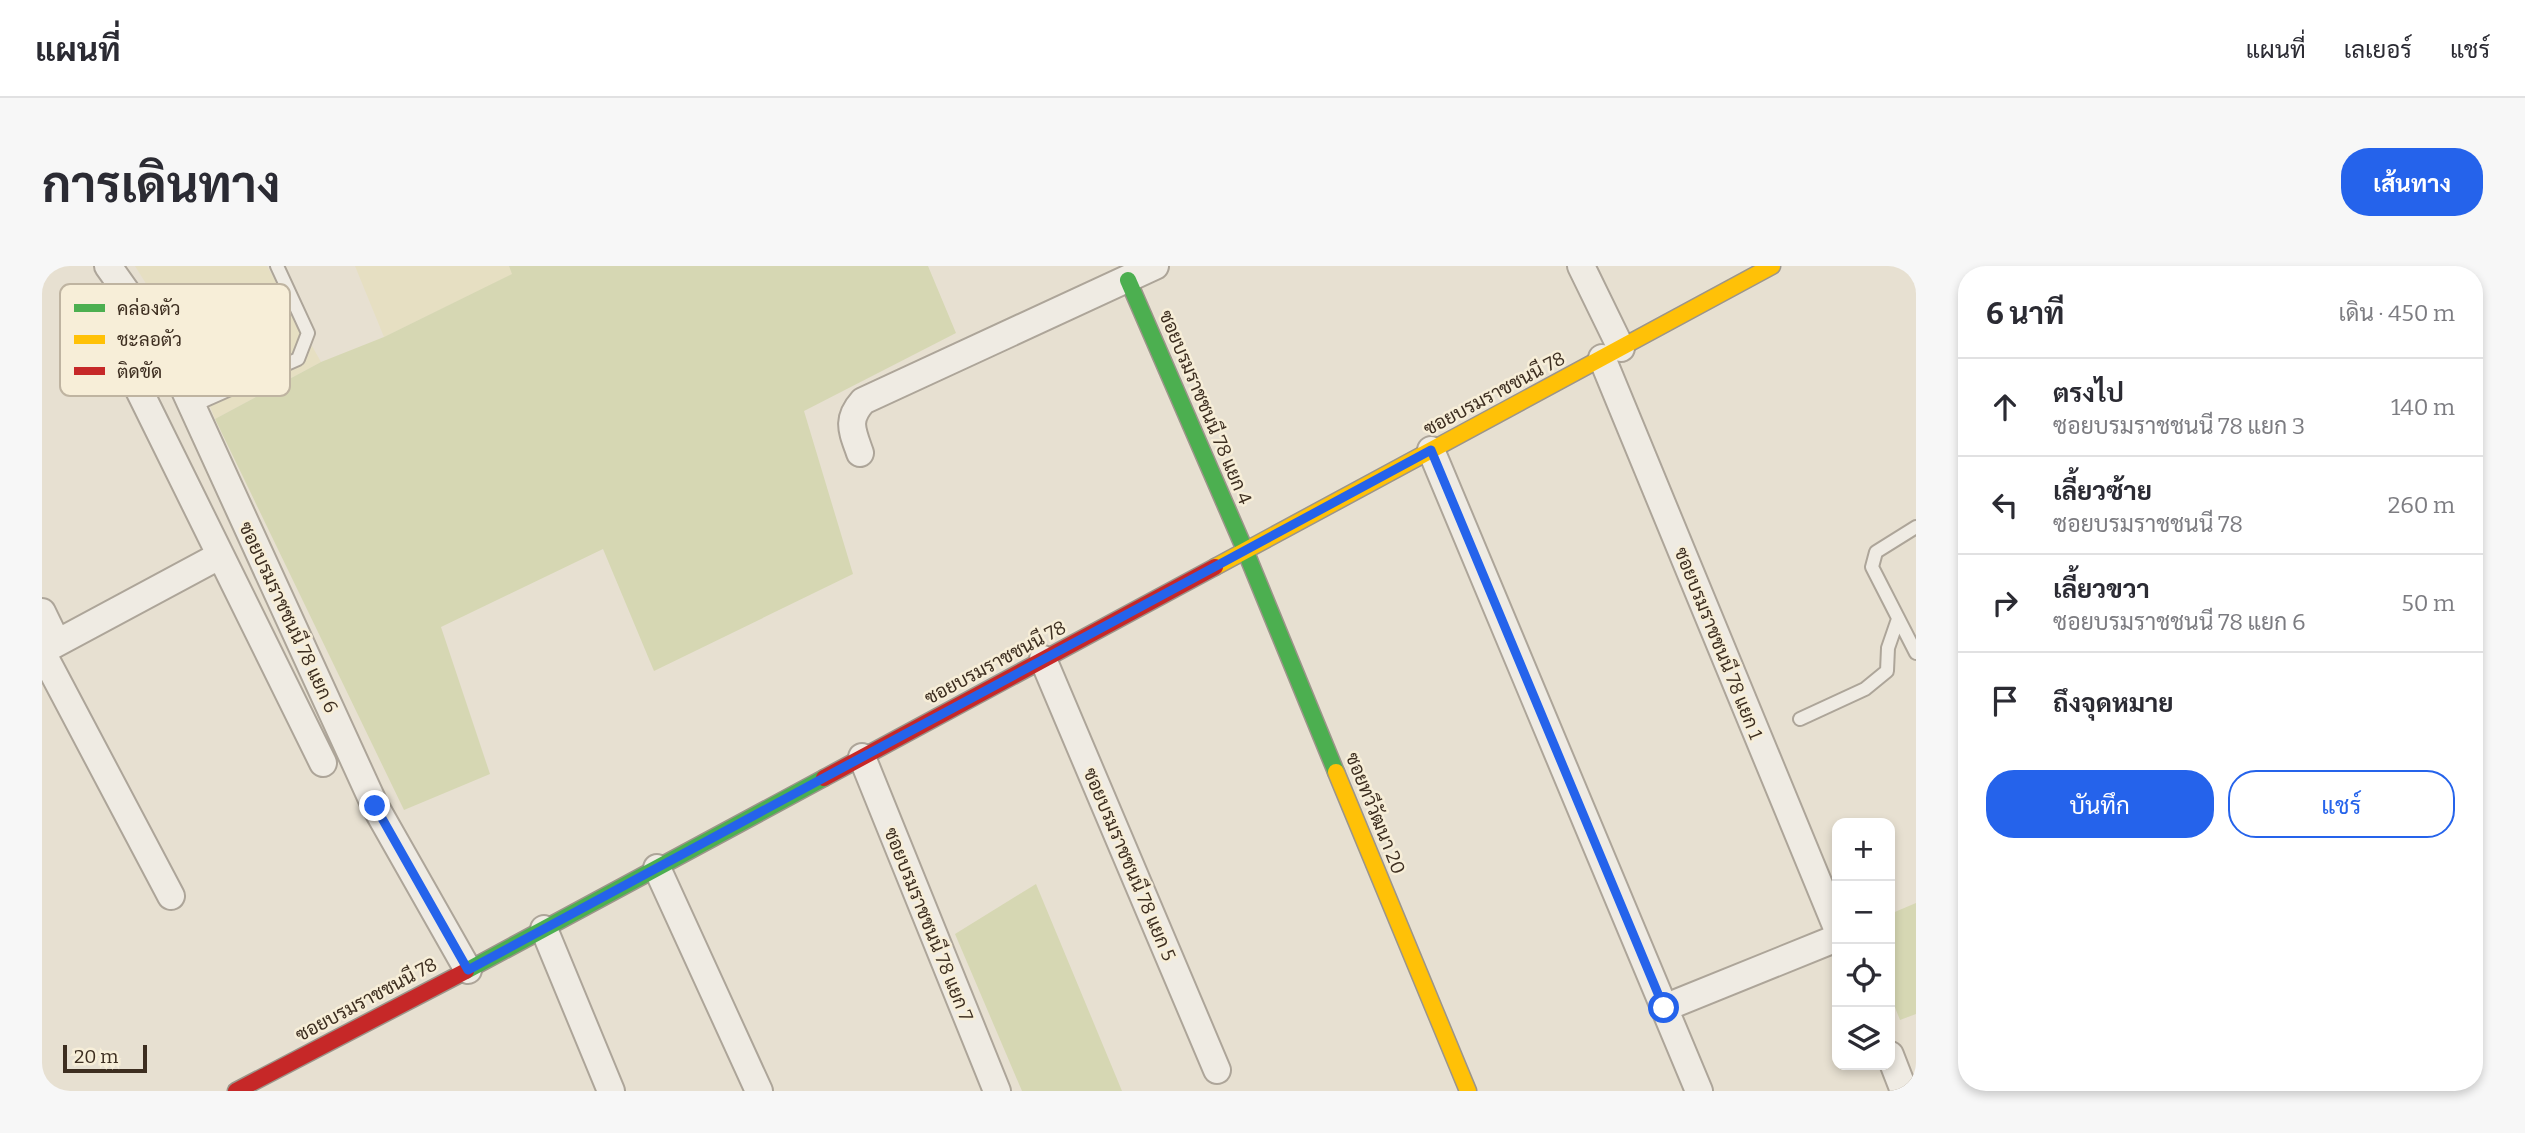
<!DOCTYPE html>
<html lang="th">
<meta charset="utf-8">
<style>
:root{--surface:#fff;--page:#f7f7f7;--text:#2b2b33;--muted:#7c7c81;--line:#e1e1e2;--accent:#2563eb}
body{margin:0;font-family:Bitter,Sarabun,serif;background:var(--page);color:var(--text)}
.controls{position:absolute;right:21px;bottom:21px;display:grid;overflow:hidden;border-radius:14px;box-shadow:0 4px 10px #0003}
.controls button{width:63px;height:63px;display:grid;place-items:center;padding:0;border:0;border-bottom:2px solid var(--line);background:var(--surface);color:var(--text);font:35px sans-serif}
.scale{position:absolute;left:21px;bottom:18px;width:84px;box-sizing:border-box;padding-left:7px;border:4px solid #3d2e20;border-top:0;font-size:19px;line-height:24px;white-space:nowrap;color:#3d2e20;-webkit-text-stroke:5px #f7eed8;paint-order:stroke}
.stop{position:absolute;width:21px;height:21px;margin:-16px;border:5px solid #2563eb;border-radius:50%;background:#fff}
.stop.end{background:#2563eb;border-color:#fff;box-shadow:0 2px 7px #0008}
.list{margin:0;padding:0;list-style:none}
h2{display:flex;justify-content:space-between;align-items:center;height:91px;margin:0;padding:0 28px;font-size:30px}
h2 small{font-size:23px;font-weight:400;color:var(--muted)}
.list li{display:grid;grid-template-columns:46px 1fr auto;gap:21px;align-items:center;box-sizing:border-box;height:98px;padding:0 28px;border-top:2px solid var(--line)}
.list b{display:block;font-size:26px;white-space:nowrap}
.list p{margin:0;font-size:23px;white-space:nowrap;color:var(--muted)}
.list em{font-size:23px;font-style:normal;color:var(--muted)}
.actions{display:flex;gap:14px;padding:21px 28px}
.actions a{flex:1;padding:16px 0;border:2px solid var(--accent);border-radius:28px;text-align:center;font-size:24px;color:var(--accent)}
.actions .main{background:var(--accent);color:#fff}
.icon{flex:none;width:38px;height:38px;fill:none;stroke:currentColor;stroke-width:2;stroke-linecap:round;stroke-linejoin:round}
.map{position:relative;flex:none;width:1874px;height:825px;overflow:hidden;border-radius:28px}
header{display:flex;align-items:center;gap:42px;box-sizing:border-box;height:98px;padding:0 35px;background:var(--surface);border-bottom:2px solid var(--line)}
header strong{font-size:33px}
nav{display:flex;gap:38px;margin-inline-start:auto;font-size:24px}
.intro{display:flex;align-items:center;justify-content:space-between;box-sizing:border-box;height:168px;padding:0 42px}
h1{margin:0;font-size:49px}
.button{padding:18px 32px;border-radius:28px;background:var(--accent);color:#fff;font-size:24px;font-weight:700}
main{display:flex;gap:42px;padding:0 42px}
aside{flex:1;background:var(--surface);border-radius:28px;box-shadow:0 4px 10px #0003}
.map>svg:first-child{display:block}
.farmland{fill:#e6dfc2}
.green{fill:#d6d7b3}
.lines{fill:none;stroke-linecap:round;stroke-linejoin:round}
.lane-casing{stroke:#ada599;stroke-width:16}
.street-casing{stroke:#ada599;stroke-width:30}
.fast-casing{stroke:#9c958a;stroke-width:19}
.slow-casing{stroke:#9c958a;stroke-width:19}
.jam-casing{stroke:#9c958a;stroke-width:19}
.lane{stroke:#efebe3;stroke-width:12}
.street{stroke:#efebe3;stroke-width:26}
.fast{stroke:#4caf50;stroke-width:16}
.slow{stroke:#ffc107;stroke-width:16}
.jam{stroke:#c62828;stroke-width:16}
.route{stroke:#2563eb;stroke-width:9}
.labels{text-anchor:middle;stroke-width:5;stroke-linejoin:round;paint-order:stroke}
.street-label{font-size:19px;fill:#3d2e20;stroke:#f7eed8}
.key{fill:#f7eed8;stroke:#bfb4a1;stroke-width:2}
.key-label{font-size:19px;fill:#3d2e20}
</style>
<header>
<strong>แผนที่</strong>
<nav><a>แผนที่</a><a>เลเยอร์</a><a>แชร์</a></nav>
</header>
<div class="intro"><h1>การเดินทาง</h1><a class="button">เส้นทาง</a></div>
<main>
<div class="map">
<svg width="1874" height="825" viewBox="0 0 1874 825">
<rect width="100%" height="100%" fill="#e7e0d1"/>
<!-- farmland -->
<path class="farmland" d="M93,0h132l54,96 -106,57 -26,-67z
M313,0h154l4,8 -129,63z"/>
<!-- green -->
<path class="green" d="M467,0h419l28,67 -152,78 49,163 -199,97 -51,-122 -162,78 49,147 -86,36 -189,-391 106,-57 63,-25 128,-63z
M994,618l86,207h-100l-67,-157z
M1874,637v111l-16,6 -10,-25v-81z"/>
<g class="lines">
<defs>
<path id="lane" d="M150,140l106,-47 10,-26 -31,-67
M1874,261l-40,25 -4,15 44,86
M1758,453l65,-30 22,-18 1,-23 10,-29"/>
<path id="street" d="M66,0l39,55 24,39 204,446 93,164
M1539,0l40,82
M1560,92l235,570
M95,120l186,377
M1389,184l268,641
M818,187c-8,-23 -14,-33 3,-52l292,-135
M0,346l15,31
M0,385l177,-95
M0,386l129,244
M1001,393l174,411
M820,491l135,334
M615,602l102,223
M502,663l67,162
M1622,742l173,-70
M1848,789l14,36"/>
<path id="fast" d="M1086,14l117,270 91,222
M424,705l358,-193"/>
<path id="slow" d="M1173,301l557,-301
M1294,506l132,319"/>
<path id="jam" d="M782,512l391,-211
M194,825l230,-120"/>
</defs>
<!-- lane casing -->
<use href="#lane" class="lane-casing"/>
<!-- street casing -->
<use href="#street" class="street-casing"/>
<!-- fast casing -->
<use href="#fast" class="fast-casing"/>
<!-- slow casing -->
<use href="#slow" class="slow-casing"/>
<!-- jam casing -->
<use href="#jam" class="jam-casing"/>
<!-- lane -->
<use href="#lane" class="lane"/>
<!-- street -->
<use href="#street" class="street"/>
<!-- fast -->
<use href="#fast" class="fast"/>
<!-- slow -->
<use href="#slow" class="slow"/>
<!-- jam -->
<use href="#jam" class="jam"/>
</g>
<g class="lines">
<!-- route -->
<path class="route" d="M333,540l93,164 963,-520 233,558"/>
</g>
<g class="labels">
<!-- street labels -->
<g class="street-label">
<text transform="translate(1452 127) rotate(-28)" y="7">ซอยบรมราชชนนี 78</text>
<text transform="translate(1164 141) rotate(67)" y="7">ซอยบรมราชชนนี 78 แยก 4</text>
<text transform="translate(247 351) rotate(65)" y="7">ซอยบรมราชชนนี 78 แยก 6</text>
<text transform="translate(1677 377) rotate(68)" y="7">ซอยบรมราชชนนี 78 แยก 1</text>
<text transform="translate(953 396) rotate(-28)" y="7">ซอยบรมราชชนนี 78</text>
<text transform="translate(1334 547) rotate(68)" y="7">ซอยทวีวัฒนา 20</text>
<text transform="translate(1088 598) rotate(67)" y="7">ซอยบรมราชชนนี 78 แยก 5</text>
<text transform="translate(887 658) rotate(68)" y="7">ซอยบรมราชชนนี 78 แยก 7</text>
<text transform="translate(324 733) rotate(-28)" y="7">ซอยบรมราชชนนี 78</text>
</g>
</g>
<!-- legend -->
<rect x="18" y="18" width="230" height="112" rx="10" class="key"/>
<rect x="32" y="38" width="31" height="8" fill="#4caf50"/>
<rect x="32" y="69" width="31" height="9" fill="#ffc107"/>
<rect x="32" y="101" width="31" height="8" fill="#c62828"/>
<g class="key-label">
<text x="75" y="49">คล่องตัว</text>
<text x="75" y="80">ชะลอตัว</text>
<text x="75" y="112">ติดขัด</text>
</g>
</svg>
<div class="controls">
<button>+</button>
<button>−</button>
<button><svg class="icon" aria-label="locate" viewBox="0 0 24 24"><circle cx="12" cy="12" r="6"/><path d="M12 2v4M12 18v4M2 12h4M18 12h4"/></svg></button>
<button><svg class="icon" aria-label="layers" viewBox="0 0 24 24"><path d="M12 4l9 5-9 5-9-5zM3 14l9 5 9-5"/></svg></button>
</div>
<div class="scale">20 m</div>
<div class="stop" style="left:1622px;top:742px"></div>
<div class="stop end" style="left:333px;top:540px"></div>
</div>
<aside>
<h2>6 นาที<small>เดิน · 450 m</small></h2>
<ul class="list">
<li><svg class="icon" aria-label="ahead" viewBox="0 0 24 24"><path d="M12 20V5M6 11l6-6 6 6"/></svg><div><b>ตรงไป</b><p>ซอยบรมราชชนนี 78 แยก 3</p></div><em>140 m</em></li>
<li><svg class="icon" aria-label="left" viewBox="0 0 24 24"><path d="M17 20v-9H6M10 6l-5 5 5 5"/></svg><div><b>เลี้ยวซ้าย</b><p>ซอยบรมราชชนนี 78</p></div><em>260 m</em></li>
<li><svg class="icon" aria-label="right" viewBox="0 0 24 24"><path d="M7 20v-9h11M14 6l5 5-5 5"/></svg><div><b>เลี้ยวขวา</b><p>ซอยบรมราชชนนี 78 แยก 6</p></div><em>50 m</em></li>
<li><svg class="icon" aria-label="arrive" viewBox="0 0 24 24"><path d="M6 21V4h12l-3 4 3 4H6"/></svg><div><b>ถึงจุดหมาย</b></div></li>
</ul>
<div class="actions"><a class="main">บันทึก</a><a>แชร์</a></div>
</aside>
</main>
